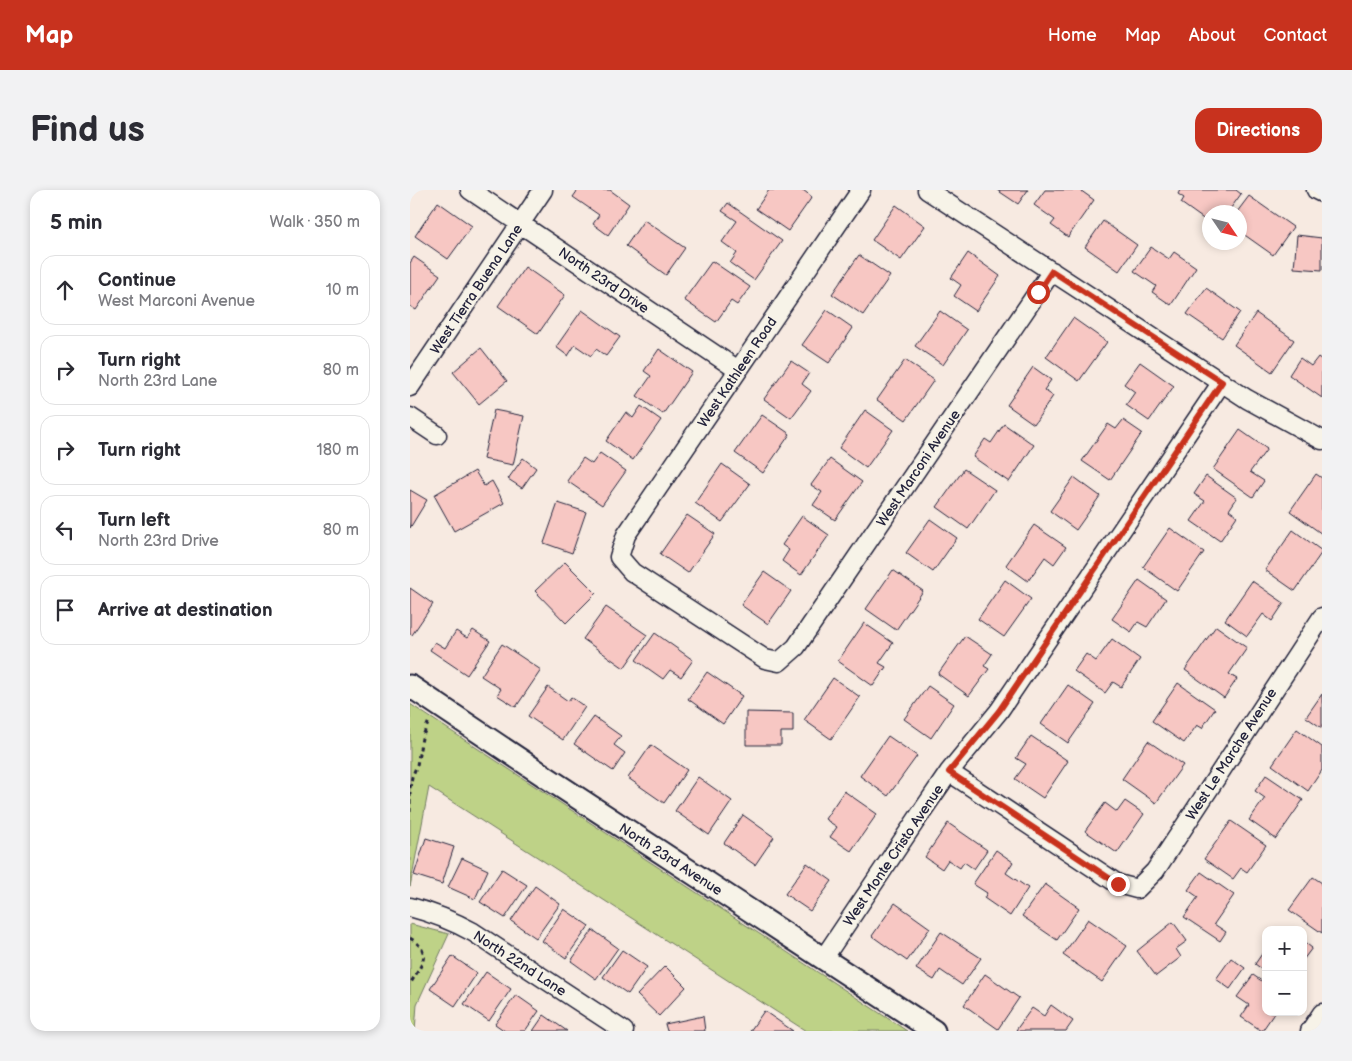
<!DOCTYPE html>
<meta charset="utf-8">
<style>
:root{--surface:#fff;--page:#f2f2f3;--text:#2b2b33;--muted:#7c7c81;--line:#e1e1e2;--accent:#c8321e}
body{margin:0;font-family:"Balsamiq Sans",sans-serif;background:var(--page);color:var(--text)}
.controls{position:absolute;right:15px;bottom:15px;display:grid;overflow:hidden;border-radius:10px;box-shadow:0 2px 8px #0003}
.controls button{width:45px;height:45px;display:grid;place-items:center;padding:0;border:0;border-bottom:1px solid var(--line);background:var(--surface);color:var(--text);font:25px sans-serif}
.compass{position:absolute;left:792px;top:15px;width:45px;height:45px;border-radius:50%;background:var(--surface);box-shadow:0 2px 8px #0003;rotate:125deg}
.stop{position:absolute;width:15px;height:15px;margin:-11px;border:4px solid #c8321e;border-radius:50%;background:#fff}
.stop.end{background:#c8321e;border-color:#fff;box-shadow:0 1px 5px #0008}
.list{margin:0;padding:0;list-style:none}
h2{display:flex;justify-content:space-between;align-items:center;height:65px;margin:0;padding:0 20px;font-size:21px}
h2 small{font-size:16px;font-weight:400;color:var(--muted)}
.list li{display:grid;grid-template-columns:32px 1fr auto;gap:15px;align-items:center;box-sizing:border-box;height:70px;margin:0 10px 10px;padding:0 10px;border:1px solid var(--line);border-radius:15px}
.list b{display:block;font-size:19px;white-space:nowrap}
.list p{margin:0;font-size:16px;white-space:nowrap;color:var(--muted)}
.list em{font-size:16px;font-style:normal;color:var(--muted)}
.icon{flex:none;width:28px;height:28px;fill:none;stroke:currentColor;stroke-width:2;stroke-linecap:round;stroke-linejoin:round}
.map{position:relative;flex:none;width:912px;height:841px;overflow:hidden;border-radius:15px}
header{display:flex;align-items:center;gap:30px;box-sizing:border-box;height:70px;padding:0 25px;background:var(--accent);color:#fff}
header strong{font-size:24px}
nav{display:flex;gap:28px;margin-inline-start:auto;font-size:18px}
.intro{display:flex;align-items:center;justify-content:space-between;box-sizing:border-box;height:120px;padding:0 30px}
h1{margin:0;font-size:35px}
.button{padding:12px 22px;border-radius:15px;background:var(--accent);color:#fff;font-size:18px;font-weight:700}
main{display:flex;gap:30px;padding:0 30px}
aside{flex:1;background:var(--surface);border-radius:15px;box-shadow:0 2px 8px #0003}
.map>svg:first-child{display:block}
.green{fill:#bed287;stroke:#707a61}
.building{fill:#f7c7c3;stroke:#22223b}
.lines{fill:none;stroke-linecap:round;stroke-linejoin:round}
.minor-casing{stroke:#22223b;stroke-width:21}
.tertiary-casing{stroke:#22223b;stroke-width:25}
.path{stroke:#22223b;stroke-width:3;stroke-dasharray:4 4;stroke-linecap:butt}
.minor{stroke:#f7f3e8;stroke-width:18}
.tertiary{stroke:#f7f3e8;stroke-width:21}
.route{stroke:#c8321e;stroke-width:6}
.labels{text-anchor:middle;stroke-width:4.5;stroke-linejoin:round;paint-order:stroke}
.street-label{font-size:14px;fill:#22223b;stroke:#f7f3e8}
</style>
<header>
<strong>Map</strong>
<nav><a>Home</a><a>Map</a><a>About</a><a>Contact</a></nav>
</header>
<div class="intro"><h1>Find us</h1><a class="button">Directions</a></div>
<main>
<aside>
<h2>5 min<small>Walk · 350 m</small></h2>
<ul class="list">
<li><svg class="icon" aria-label="ahead" viewBox="0 0 24 24"><path d="M12 20V5M6 11l6-6 6 6"/></svg><div><b>Continue</b><p>West Marconi Avenue</p></div><em>10 m</em></li>
<li><svg class="icon" aria-label="right" viewBox="0 0 24 24"><path d="M7 20v-9h11M14 6l5 5-5 5"/></svg><div><b>Turn right</b><p>North 23rd Lane</p></div><em>80 m</em></li>
<li><svg class="icon" aria-label="right" viewBox="0 0 24 24"><path d="M7 20v-9h11M14 6l5 5-5 5"/></svg><div><b>Turn right</b></div><em>180 m</em></li>
<li><svg class="icon" aria-label="left" viewBox="0 0 24 24"><path d="M17 20v-9H6M10 6l-5 5 5 5"/></svg><div><b>Turn left</b><p>North 23rd Drive</p></div><em>80 m</em></li>
<li><svg class="icon" aria-label="arrive" viewBox="0 0 24 24"><path d="M6 21V4h12l-3 4 3 4H6"/></svg><div><b>Arrive at destination</b></div></li>
</ul>
</aside>
<div class="map">
<svg width="912" height="841" viewBox="0 0 912 841">
<rect width="100%" height="100%" fill="#f7eae1"/>
<filter id="ink" filterUnits="userSpaceOnUse"><feTurbulence type="fractalNoise" baseFrequency=".02" numOctaves="2"/><feDisplacementMap in="SourceGraphic" scale="10" xChannelSelector="R" yChannelSelector="G"/><feConvolveMatrix kernelMatrix="1 2 1 2 8 2 1 2 1" color-interpolation-filters="sRGB"/></filter>
<g filter="url(#ink)">
<!-- green -->
<path class="green" d="M0,514l497,327h-101l-377,-244 -19,100z
M0,734l39,10 -32,70 -2,27h-5z"/>
<!-- building -->
<path class="building" d="M168,0h32l19,14 -21,31 -15,-11 6,-9 -26,-18z
M359,0h34l9,7 -24,34 -32,-22z
M587,0h31l-10,14z
M635,0h35l14,10 -26,37 -17,-12 4,-5 -21,-15z
M770,0h56l5,4 -13,18h-19v11l-28,-20 3,-5 -6,-4z
M839,6l44,31 -20,28 -34,-24v-19h-2z
M28,12l34,24 -24,33 -33,-23z
M318,13l54,38 -28,39 -24,-17 7,-10 -15,-11 15,-21 -15,-10z
M486,15l29,21 -24,34 -29,-20z
M234,30l41,28 -19,27 -40,-29z
M693,31l34,24 -18,26 -34,-24z
M887,45l25,3v32l-28,-2z
M741,57l18,12 5,-7 22,15 -25,38 -19,-13 4,-6 -22,-15z
M558,63l32,23 -24,35 -22,-15 7,-11 -10,-7z
M449,65l31,21 -27,39 -31,-21z
M4,67l26,18 -24,35 -6,-4v-43z
M302,71l38,26 -13,18 -6,-4 -15,21 -32,-22z
M115,77l40,28 -27,39 -40,-28z
M796,98l34,24 -18,26 -35,-24z
M172,120l38,27 -14,19 -10,-7 -5,7 -16,-11 -7,11 -12,-9z
M417,120l26,18 -24,35 -27,-18z
M530,121l27,19 -24,35 -28,-19z
M846,123l38,27 -22,32 -38,-27z
M663,128l34,24 -28,39 -33,-24z
M71,158l26,33 -28,23 -26,-32z
M249,159l33,23 -29,42 -26,-18 14,-20 -7,-5z
M908,167l4,3v38l-33,-23 11,-17 11,8z
M495,170l29,20 -28,40 -29,-20z
M381,171l18,12 -7,11 9,7 -20,27 -27,-19z
M730,172l34,24 -25,35 -23,-16 9,-13 -11,-8z
M623,177l18,13 -7,10 9,6 -19,28 -27,-19z
M231,216l20,14 -28,40 -27,-19 20,-29 7,6z
M84,220l30,6 -11,49 -30,-6z
M455,220l28,20 -27,38 -27,-20z
M352,225l28,19 -27,39 -28,-20z
M713,230l19,13 -32,47 -28,-19 26,-37 8,5z
M594,234l30,21 -25,37 -36,-25 12,-18 6,4z
M830,240l27,19 -17,23 14,9 -11,16 -40,-28z
M190,263l26,18 -24,34 -35,-24 16,-23 9,6z
M113,268l13,10 -14,20 -14,-9z
M420,269l32,23 -27,38 -22,-15 9,-13 -11,-7z
M312,274l28,20 -28,38 -27,-19z
M554,279l31,21 -27,39 -31,-22z
M65,281l9,15 8,-5 12,22 -50,28 -20,-36z
M906,284l6,4v56l-32,-23z
M796,286l31,22 -8,12 8,6 -17,25 -29,-20 14,-20 -11,-7z
M664,287l26,19 -24,34 -26,-19z
M0,300l17,10 -17,28z
M148,313l28,9 -14,41 -28,-10z
M277,325l28,19 -27,39 -28,-19z
M392,326l27,19 -28,40 -19,-14 7,-11 -7,-5z
M520,329l27,19 -24,34 -27,-19z
M624,335l32,22 -12,17 -9,-7 -17,24 -22,-16z
M760,338l34,24 -27,39 -34,-24z
M883,340l29,21v1l-27,39 -30,-21z
M155,372l31,31 -30,30 -31,-32z
M483,380l30,21 -27,39 -30,-21z
M354,382l27,19 -23,33 -27,-19z
M595,390l26,19 -27,38 -26,-18z
M729,390l27,19 -19,28 -9,-5 -7,10 -19,-13z
M842,391l32,22 -12,18 -9,-7 -16,22 -22,-16z
M0,398l23,16 -21,31 -2,-1z
M196,417l41,28 -23,33 -41,-29z
M454,433l29,20 -14,20 7,4 -13,19 -35,-25z
M806,436l31,22 -18,26 8,5 -13,19 -39,-28z
M63,440l17,11 -23,34 -37,-25 5,-8 10,6 11,-17 11,7z
M245,443l38,27 -12,17 -11,-7 -7,9 -27,-19z
M555,446l27,18 -8,12 5,3 -20,27 -31,-22z
M702,449l28,20 -19,28 -8,-5 -8,11 -31,-22 12,-17 10,7z
M92,454l39,26 -25,37 -19,-12 4,-6 -20,-13z
M297,482l35,24 -19,28 -35,-25z
M423,488l27,19 -29,42 -27,-19z
M768,493l37,26 -13,19 -5,-3 -13,18 -32,-22z
M658,495l27,19 -27,39 -27,-19z
M518,496l26,18 -23,34 -27,-19z
M138,497l20,14 3,-4 14,10 -22,33 -35,-24z
M912,504v34l-16,-11z
M336,522l47,1v19h-12v13h-35z
M184,527l27,19 -7,9 11,8 -12,18 -39,-27z
M887,539l25,18v23l-14,21 -36,-26z
M478,546l29,20 -29,40 -28,-20z
M621,546l37,25 -25,37 -28,-19 11,-15 -10,-6z
M738,551l35,24 -27,38 -34,-24z
M241,555l36,25 -23,33 -36,-25z
M856,585l37,25 -27,39 -27,-19 16,-22 -10,-7z
M288,587l34,24 -23,34 -34,-24z
M434,601l33,23 -26,37 -21,-14 7,-10 -12,-8z
M715,611l19,13 -27,39 -32,-22 20,-28 12,9z
M333,625l31,22 -19,28 -31,-22z
M821,631l35,24 -19,27 -6,-4 -8,11 -29,-20z
M538,633l39,27 -13,19 -10,-7 -4,6 -12,-8 -6,9 -17,-12z
M16,648l28,9 -12,37 -28,-9z
M586,660l17,12 -7,11 22,15 -18,28 -26,-18 3,-5 -14,-9z
M52,668l26,12 -13,29 -27,-12z
M397,673l25,18 -22,30 -25,-17z
M92,679l25,16 -22,33 -25,-16z
M791,682l33,23 -20,29 12,8 -6,9 -36,-24 14,-20 -10,-7z
M903,687l9,6v50l-33,-23z
M635,694l34,24 -22,32 -35,-24z
M125,696l25,18 -24,34 -25,-17z
M485,713l35,25 -23,33 -35,-25z
M154,719l25,17 -23,32 -24,-17z
M678,729l39,27 -25,36 -39,-27z
M763,732l14,19 -11,8 5,8 -25,19 -19,-25z
M183,740l25,18 -22,31 -25,-18z
M531,742l40,26 -19,27 -22,-15 -6,10 -18,-11z
M893,751l9,7 -9,12z
M856,758v24l-11,-8z
M212,760l25,17 -19,27 -25,-17z
M42,766l25,17 -22,33 -25,-17z
M821,768l14,10 -15,21 -14,-10z
M255,776l21,21 -27,29 -22,-21z
M76,782l25,17 -22,32 -25,-17z
M575,784l34,24 -21,31 -34,-24z
M843,785l13,9v28h9l-13,19 -21,-14 8,-12 -12,-8z
M106,805l23,16 -14,20h-20l-10,-7z
M641,815l22,16 -7,10h-48l-2,-1 16,-22 12,8z
M354,821l29,20h-43z
M134,825l23,16h-34z
M293,826l2,15h-38l-2,-7z"/>
<g class="lines">
<defs>
<path id="minor" d="M60,0l268,180
M451,0l-235,345 -7,22 13,15 133,87 14,3 17,-15 256,-376
M517,0l320,209 75,41
M906,0l6,3
M0,197l133,-197
M0,227l27,18
M539,582l169,112 19,5 18,-18 167,-254
M0,717c23,6 43,14 63,25l151,99
M413,769l102,-152 24,-35 50,-61 223,-329
M900,841l12,-18"/>
<path id="tertiary" d="M0,496l136,91 388,254"/>
</defs>
<!-- minor casing -->
<use href="#minor" class="minor-casing"/>
<!-- tertiary casing -->
<use href="#tertiary" class="tertiary-casing"/>
<!-- path -->
<path class="path" d="M0,622v-24l2,-11 5,-12 5,-27 7,-17
M0,748c24,15 11,27 0,46"/>
<!-- minor -->
<use href="#minor" class="minor"/>
<!-- tertiary -->
<use href="#tertiary" class="tertiary"/>
</g>
</g>
<g class="lines" filter="url(#ink)">
<!-- route -->
<path class="route" d="M628,102l14,-21 170,111 -223,329 -50,61 169,112"/>
</g>
<g class="labels">
<!-- street labels -->
<g class="street-label">
<text transform="translate(194 90) rotate(34)" y="5">North 23rd Drive</text>
<text transform="translate(66 99) rotate(-56)" y="5">West Tierra Buena Lane</text>
<text transform="translate(327 182) rotate(-56)" y="5">West Kathleen Road</text>
<text transform="translate(508 278) rotate(-56)" y="5">West Marconi Avenue</text>
<text transform="translate(821 564) rotate(-57)" y="5">West Le Marche Avenue</text>
<text transform="translate(483 665) rotate(-56)" y="5">West Monte Cristo Avenue</text>
<text transform="translate(261 669) rotate(33)" y="5">North 23rd Avenue</text>
<text transform="translate(110 773) rotate(33)" y="5">North 22nd Lane</text>
</g>
</g>
</svg>
<div class="controls">
<button>+</button>
<button>−</button>
</div>
<svg class="compass" viewBox="-18 -18 36 36"><path d="M0-13l5 13h-10z" fill="#e53935"/><path d="M0 13l5-13h-10z" fill="#7c7c81"/></svg>
<div class="stop" style="left:628px;top:102px"></div>
<div class="stop end" style="left:708px;top:694px"></div>
</div>
</main>
